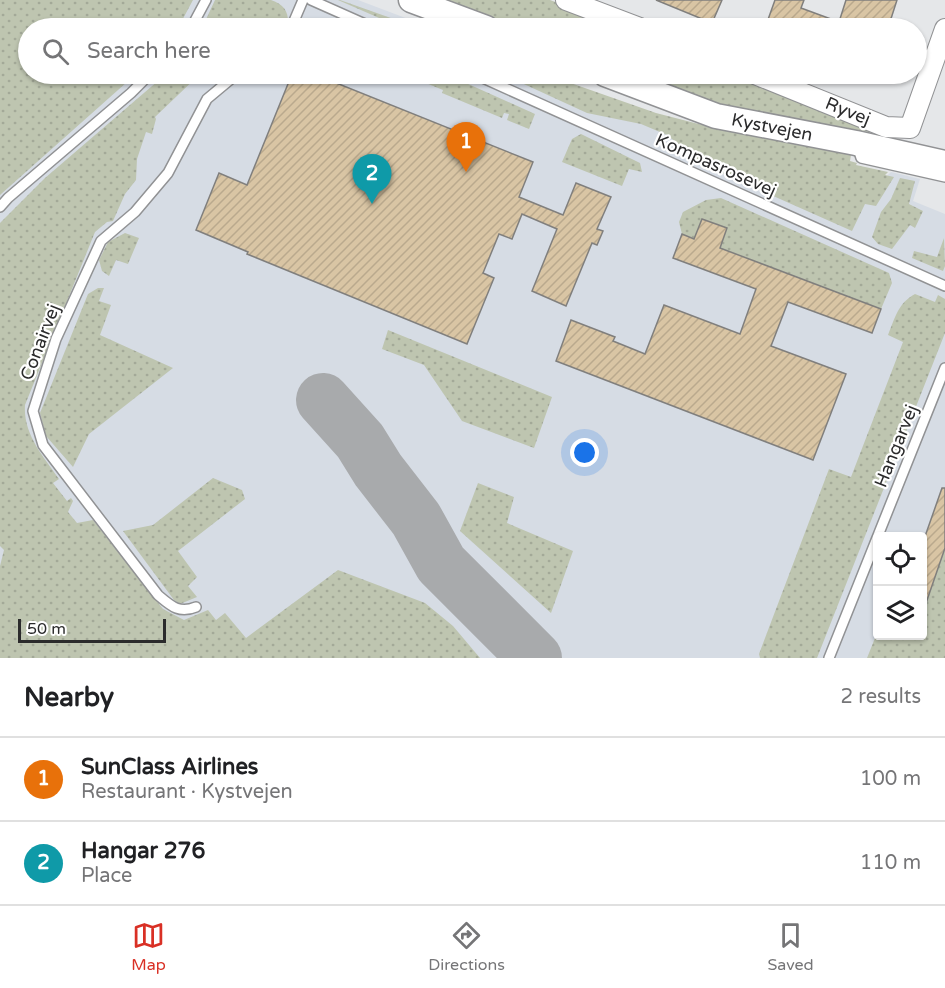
<!DOCTYPE html>
<meta charset="utf-8">
<style>
:root{--surface:#fff;--page:#f2f2f2;--text:#202124;--muted:#757577;--line:#e0e0e0;--accent:#d93025}
body{margin:0;font-family:"Varela Round",sans-serif;background:var(--page);color:var(--text)}
.controls{position:absolute;right:18px;bottom:18px;display:grid;overflow:hidden;border-radius:6px;box-shadow:0 2px 4px #0004}
.controls button{width:54px;height:54px;display:grid;place-items:center;padding:0;border:0;border-bottom:2px solid var(--line);background:var(--surface);color:var(--text);font:30px sans-serif}
.scale{position:absolute;left:18px;bottom:15px;width:148px;box-sizing:border-box;padding-left:6px;border:3px solid #2b2b2c;border-top:0;font-size:16px;line-height:21px;white-space:nowrap;color:#2b2b2c;-webkit-text-stroke:4px #fff;paint-order:stroke}
.you{position:absolute;left:585px;top:453px;width:21px;height:21px;margin:-15px;border:4px solid #fff;border-radius:50%;background:#1a73e8;box-shadow:0 0 0 9px #1a73e833}
.badge{display:grid;place-items:center;width:39px;height:39px;border-radius:50%;background:var(--accent);color:#fff;font-size:20px;font-weight:700}
.pin{position:absolute;translate:-50% -50px;filter:drop-shadow(0 2px 3px #0008)}
.pin::after{content:'';position:absolute;top:32px;width:21px;height:18px;background:inherit;clip-path:polygon(0 0,100% 0,50% 100%)}
.list{margin:0;padding:0;list-style:none}
h2{display:flex;justify-content:space-between;align-items:center;height:78px;margin:0;padding:0 24px;font-size:26px}
h2 small{font-size:20px;font-weight:400;color:var(--muted)}
.list li{display:grid;grid-template-columns:39px 1fr auto;gap:18px;align-items:center;box-sizing:border-box;height:84px;padding:0 24px;border-top:2px solid var(--line)}
.list b{display:block;font-size:22px;white-space:nowrap}
.list p{margin:0;font-size:20px;white-space:nowrap;color:var(--muted)}
.list em{font-size:20px;font-style:normal;color:var(--muted)}
.icon{flex:none;width:33px;height:33px;fill:none;stroke:currentColor;stroke-width:2;stroke-linecap:round;stroke-linejoin:round}
.map{position:relative;flex:none;width:945px;height:658px;overflow:hidden}
.search{position:absolute;background:var(--surface);box-shadow:0 2px 4px #0004;left:18px;right:18px;top:18px;height:66px;display:flex;align-items:center;gap:15px;box-sizing:border-box;padding:0 21px;border-radius:33px;color:var(--muted);font-size:22px}
.sheet{height:246px;background:var(--surface)}
nav{display:flex;justify-content:space-around;align-items:center;box-sizing:border-box;height:84px;border-top:2px solid var(--line);background:var(--surface);font-size:16px;color:var(--muted)}
nav a{display:grid;justify-items:center;gap:3px}
nav .on{color:var(--accent)}
.map>svg:first-child{display:block}
.built{fill:#d6dce4;fill-rule:evenodd}
.grass{fill:url(#grass-dots)}
.lines{fill:none;stroke-linecap:round;stroke-linejoin:round}
.taxiway{stroke:#a8aaac;stroke-width:54}
.building{fill:url(#building-hatch);stroke:#807f7d;stroke-width:1.5}
.service-casing{stroke:#919294;stroke-width:12}
.minor-casing{stroke:#919294;stroke-width:22}
.tertiary-casing{stroke:#919294;stroke-width:27}
.service{stroke:#fff;stroke-width:9}
.minor{stroke:#fff;stroke-width:20}
.tertiary{stroke:#fff;stroke-width:24}
.labels{text-anchor:middle;stroke-width:4.5;stroke-linejoin:round;paint-order:stroke}
.street-label{font-size:18px;fill:#2b2b2c;stroke:#fff}
</style>
<div class="map">
<svg width="945" height="658" viewBox="0 0 945 658">
<defs>
<pattern id="grass-dots" width="8" height="8" patternUnits="userSpaceOnUse" patternTransform="scale(1.5)"><rect width="8" height="8" fill="#bec5b0"/><path d="M2 2h.1M6 6h.1" fill="none" stroke="#a3a998" stroke-width="1.8" stroke-linecap="round"/></pattern>
<pattern id="building-hatch" width="6" height="6" patternUnits="userSpaceOnUse" patternTransform="scale(1.5)"><rect width="6" height="6" fill="#d9c5a4"/><path d="M-1 1l2-2M0 6l6-6M5 7l2-2" fill="none" stroke="#baa98d"/></pattern>
</defs>
<rect width="100%" height="100%" fill="#e5e7e9"/>
<!-- built -->
<path class="built" d="M0,0h358l74,28h-404v46h512l309,139 42,-41 29,7 -7,22 32,13v444h-945zM878,536h44v100h-44z"/>
<!-- grass -->
<path class="grass" d="M0,0h193l-15,28h-150v46h108l-136,121z
M215,0h56c14,5 18,12 17,27l-86,1z
M338,0h2l79,28h-17z
M441,0h109l75,28h-111z
M324,19l22,9h-28z
M166,74h34l-45,43 1,2 -4,15 -6,-2 -9,27 -1,21 -11,14 -12,27 -6,1 -12,10 -70,173c-2,29 18,51 34,74l-6,4 14,18 4,-3 2,3 -5,11 9,11 16,-3 70,89 21,11 24,-10 8,10 9,-7 21,25 92,-68 87,33 28,23 27,32h-480v-92l4,-16 -4,-4v-323l45,-45z
M404,74h42l89,40 -6,15 -22,-9 2,-6 -5,-1 -2,5 -60,-25 1,-3z
M502,74h43l111,39 62,16 133,26 -1,6 7,2 -1,2 32,7 -3,3 9,2 -18,29 -11,-2 -13,27 -146,-65 -39,-31 -26,-11 -54,-11z
M629,74h110l147,61 -161,-27z
M581,134l59,29 2,9 -13,-3 -7,17 -60,-24 10,-23z
M900,178l15,3 -6,23 14,7 -8,17 -5,-3 -18,24 -14,-5 -6,-7 9,-25 10,-13z
M721,198l168,75 3,10 -11,26 -199,-75 -3,-12 4,-10 23,-12z
M125,233l14,5 -11,26 -12,-4 -7,16 -7,-5 -3,-11 9,-18z
M944,238l1,28 -2,5 -31,-13 2,-7 23,6z
M98,288h6l-5,13 12,4 -11,30 73,33 -84,66 -16,33 -27,-31 -6,-23 48,-119z
M915,294l20,8 3,-7 7,4v34l-128,325h-57l-1,-4 70,-185 22,8 52,-135 -15,-7c7,-17 10,-32 27,-41z
M388,330l164,67 -18,51 -72,-27 -38,-56 -42,-16z
M213,478l29,12 3,9 -67,52 19,26 -9,9 9,11 -17,7 -6,-4 -51,-69 30,-6z
M478,483l36,14 -7,26 66,28 -22,62 -91,-82z
M945,548v110h-78l10,-25 1,3h44l1,-61 11,4z"/>
<g class="lines">
<!-- taxiway -->
<path class="taxiway" d="M323,400l37,41 18,29 38,49 25,45 94,94"/>
</g>
<!-- building -->
<path class="building" d="M656,0h66l-10,23z
M775,0h29l-3,8 38,14 7,-22h51l-9,28h-123z
M292,74h22l219,88 -14,35 44,18 13,-32 35,14 -14,32 6,2 -6,14 -5,-2 -26,63 -34,-15 25,-62 -35,-15 -10,25 -13,-5 -16,39 11,5 -27,66 -220,-90 1,-2 -52,-22 23,-57 28,12z
M702,219l25,9 -7,20 161,61 -9,24 -84,-31 -17,44 75,28 -33,86 -257,-99 15,-41 44,17 -2,4 32,13 19,-49 76,29 16,-45 -83,-31 9,-24 12,5z
M942,488h3v60l-20,58h-3v-61z"/>
<g class="lines">
<defs>
<path id="service" d="M311,0l63,28
M191,28l15,-28
M291,28l12,-28
M474,74l471,212
M857,145l4,13 84,19
M0,207l8,-9 123,-105 19,-19
M196,607c-17,7 -25,-1 -38,-12l-115,-150 -10,-34 23,-72 45,-98 34,-29 33,-39 39,-74 30,-25
M829,658l116,-290"/>
<path id="minor" d="M566,0l74,28
M755,74l131,53 24,1 35,-99"/>
<path id="tertiary" d="M411,0l75,28
M605,74l111,42 140,27 89,20"/>
</defs>
<!-- service casing -->
<use href="#service" class="service-casing"/>
<!-- minor casing -->
<use href="#minor" class="minor-casing"/>
<!-- tertiary casing -->
<use href="#tertiary" class="tertiary-casing"/>
<!-- service -->
<use href="#service" class="service"/>
<!-- minor -->
<use href="#minor" class="minor"/>
<!-- tertiary -->
<use href="#tertiary" class="tertiary"/>
</g>
<g class="labels">
<!-- street labels -->
<g class="street-label">
<text transform="translate(848 111) rotate(22)" y="6">Ryvej</text>
<text transform="translate(772 127) rotate(11)" y="6">Kystvejen</text>
<text transform="translate(716 165) rotate(24)" y="6">Kompasrosevej</text>
<text transform="translate(40 342) rotate(-69)" y="6">Conairvej</text>
<text transform="translate(896 446) rotate(-68)" y="6">Hangarvej</text>
</g>
</g>
</svg>
<div class="controls">
<button><svg class="icon" aria-label="locate" viewBox="0 0 24 24"><circle cx="12" cy="12" r="6"/><path d="M12 2v4M12 18v4M2 12h4M18 12h4"/></svg></button>
<button><svg class="icon" aria-label="layers" viewBox="0 0 24 24"><path d="M12 4l9 5-9 5-9-5zM3 14l9 5 9-5"/></svg></button>
</div>
<div class="scale">50 m</div>
<div class="you"></div>
<div class="pin badge" style="left:466px;top:172px;background:#e8710a">1</div>
<div class="pin badge" style="left:372px;top:204px;background:#0f9aa8">2</div>
<div class="search"><svg class="icon" aria-label="search" viewBox="0 0 24 24"><circle cx="10" cy="10" r="6"/><path d="M15 15l6 6"/></svg>Search here</div>
</div>
<section class="sheet">
<h2>Nearby<small>2 results</small></h2>
<ul class="list">
<li><span class="badge" style="background:#e8710a">1</span><div><b>SunClass Airlines</b><p>Restaurant · Kystvejen</p></div><em>100 m</em></li>
<li><span class="badge" style="background:#0f9aa8">2</span><div><b>Hangar 276</b><p>Place</p></div><em>110 m</em></li>
</ul>
</section>
<nav>
<a class="on"><svg class="icon" aria-label="map" viewBox="0 0 24 24"><path d="M3 6l6-2 6 2 6-2v14l-6 2-6-2-6 2zM9 4v14M15 6v14"/></svg>Map</a>
<a><svg class="icon" aria-label="directions" viewBox="0 0 24 24"><path d="M12 3l9 9-9 9-9-9zM9 14v-3h6M13 9l2 2-2 2"/></svg>Directions</a>
<a><svg class="icon" aria-label="saved" viewBox="0 0 24 24"><path d="M7 4h10v16l-5-4-5 4z"/></svg>Saved</a>
</nav>
